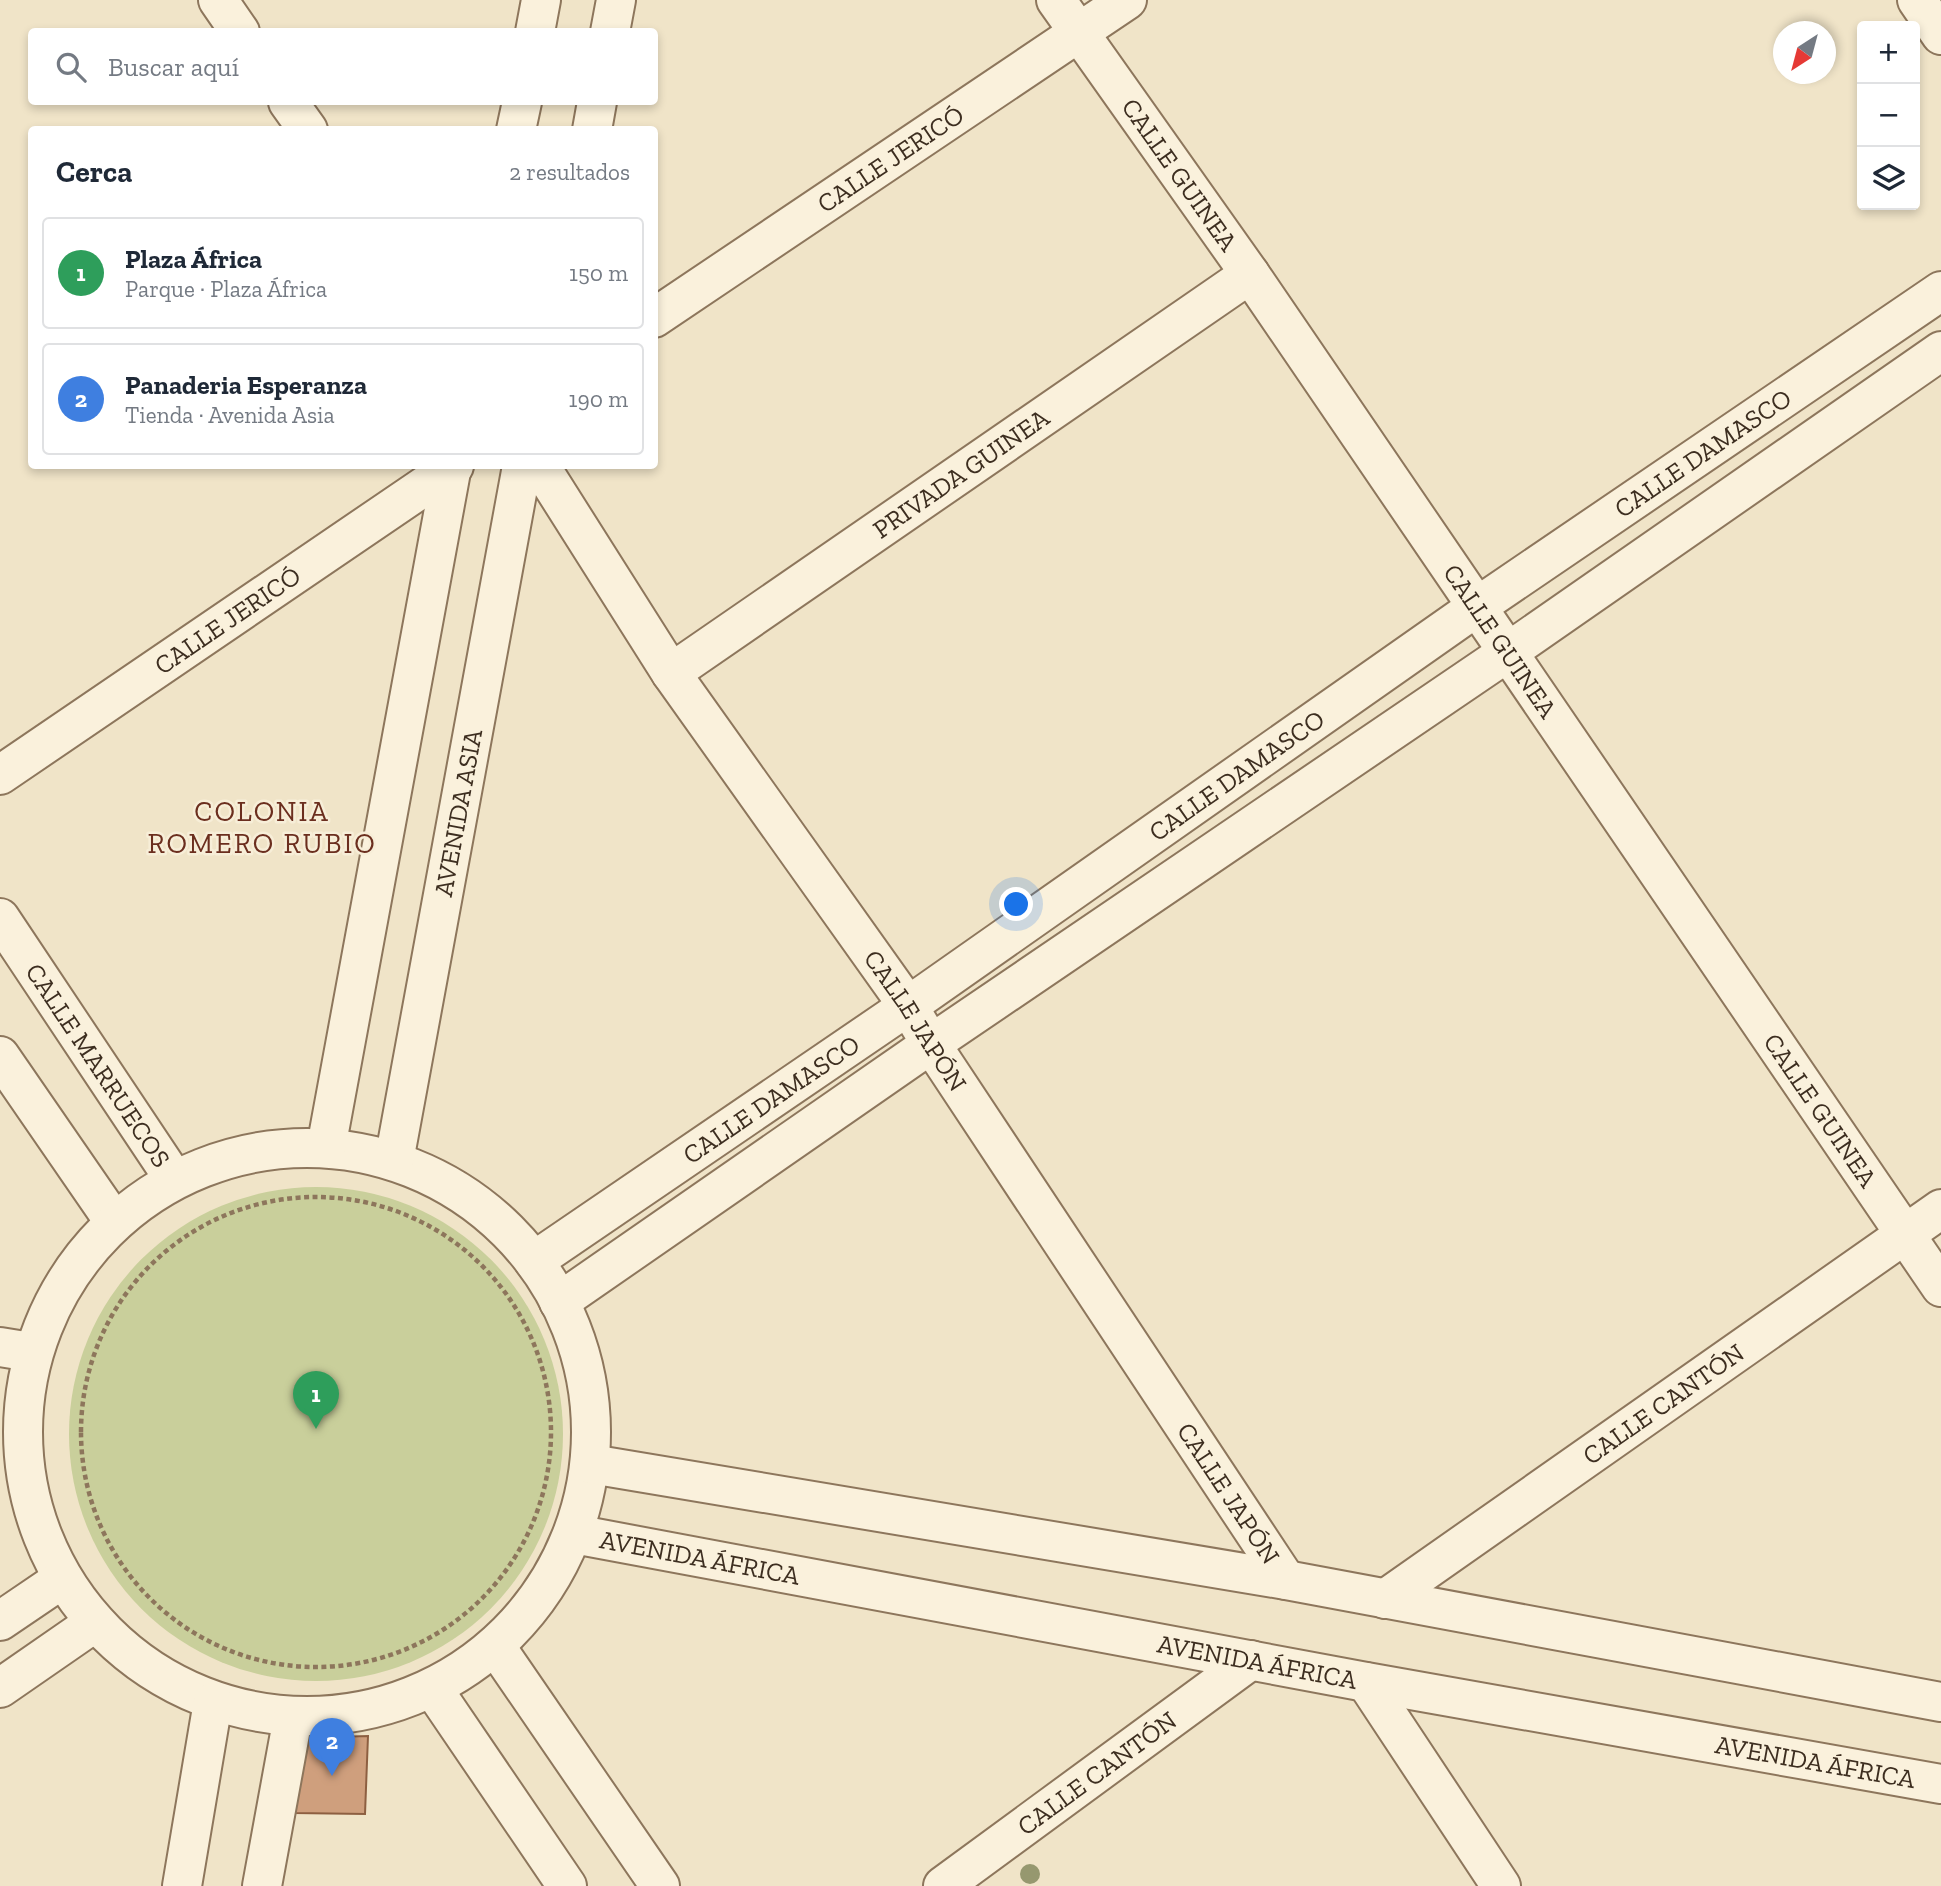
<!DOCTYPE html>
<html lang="es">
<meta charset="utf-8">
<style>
:root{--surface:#fff;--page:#f6f6f7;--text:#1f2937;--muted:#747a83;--line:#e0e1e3;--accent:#111827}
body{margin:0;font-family:"Zilla Slab",serif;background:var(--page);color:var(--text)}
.controls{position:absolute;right:21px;top:21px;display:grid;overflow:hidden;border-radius:7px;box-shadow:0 4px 10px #0003}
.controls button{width:63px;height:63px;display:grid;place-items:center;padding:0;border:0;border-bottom:2px solid var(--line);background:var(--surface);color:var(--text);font:35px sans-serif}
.compass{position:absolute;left:1773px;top:21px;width:63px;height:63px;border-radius:50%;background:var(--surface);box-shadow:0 4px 10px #0003;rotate:216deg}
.you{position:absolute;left:1017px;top:905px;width:24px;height:24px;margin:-18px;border:5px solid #fff;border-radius:50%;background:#1a73e8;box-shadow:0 0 0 10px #1a73e833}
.badge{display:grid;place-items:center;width:46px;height:46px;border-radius:50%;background:var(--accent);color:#fff;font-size:23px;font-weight:700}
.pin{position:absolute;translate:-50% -58px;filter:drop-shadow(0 2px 4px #0008)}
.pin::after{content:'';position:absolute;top:37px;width:24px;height:21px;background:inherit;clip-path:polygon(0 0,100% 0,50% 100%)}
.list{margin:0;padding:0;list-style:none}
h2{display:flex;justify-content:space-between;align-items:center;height:91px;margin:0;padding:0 28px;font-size:30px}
h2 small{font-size:23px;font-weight:400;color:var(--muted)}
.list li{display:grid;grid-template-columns:46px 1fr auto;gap:21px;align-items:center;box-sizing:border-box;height:112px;margin:0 14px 14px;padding:0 14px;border:2px solid var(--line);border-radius:7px}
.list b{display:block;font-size:26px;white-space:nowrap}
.list p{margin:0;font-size:23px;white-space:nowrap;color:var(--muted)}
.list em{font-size:23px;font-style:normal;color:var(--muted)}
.icon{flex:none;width:38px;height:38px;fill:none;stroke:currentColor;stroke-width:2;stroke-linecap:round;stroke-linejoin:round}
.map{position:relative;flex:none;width:1941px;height:1886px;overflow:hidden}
.search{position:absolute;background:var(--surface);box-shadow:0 4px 10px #0003;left:28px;top:28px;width:630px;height:77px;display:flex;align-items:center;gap:18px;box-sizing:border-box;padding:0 24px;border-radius:7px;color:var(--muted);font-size:26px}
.panel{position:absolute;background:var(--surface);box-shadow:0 4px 10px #0003;left:28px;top:126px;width:630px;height:343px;border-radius:7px}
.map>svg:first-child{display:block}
.green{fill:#c9cf9b}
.building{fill:#cf9f7d;stroke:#8d5f41;stroke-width:2}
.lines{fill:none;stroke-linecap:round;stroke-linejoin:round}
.minor-casing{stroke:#8d765c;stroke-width:42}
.path{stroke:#8d765c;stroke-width:4.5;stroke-dasharray:5 3.5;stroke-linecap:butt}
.minor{stroke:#faf1dc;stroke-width:38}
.tree{fill:#96986f}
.labels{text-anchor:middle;stroke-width:5;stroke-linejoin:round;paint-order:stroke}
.street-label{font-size:26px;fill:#3d2e20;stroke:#f7eed8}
.neighbourhood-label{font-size:28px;letter-spacing:2px;fill:#6b2e1e;stroke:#f7eed8}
</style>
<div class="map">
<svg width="1941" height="1886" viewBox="0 0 1941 1886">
<rect width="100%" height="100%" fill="#f0e4c8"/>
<!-- green -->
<path class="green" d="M69 1434a247 247 0 1 1 494 0a247 247 0 1 1-494 0Z"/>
<!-- building -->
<path class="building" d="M368,1736l-3,78 -71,-1 6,-75z"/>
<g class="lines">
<defs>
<g id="minor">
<path d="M218,0l22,32"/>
<path id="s1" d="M1056,0l194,274 691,1013"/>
<path d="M1917,0l24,35"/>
<path d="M535,32l6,-32"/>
<path d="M610,32l6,-32"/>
<path d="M288,102l20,28"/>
<path d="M516,130l6,-28"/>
<path d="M592,130l5,-28"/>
<path id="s2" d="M654,318l473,-318"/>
<path id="s3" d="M540,466l131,207 237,333 23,38 355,536"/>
<path id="s4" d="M671,673l579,-399"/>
<path id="s5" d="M0,775l454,-309"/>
<path id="s6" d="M0,918l174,261"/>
<path d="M0,1056l113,164"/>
<circle cx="307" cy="1432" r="284"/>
<path d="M326,1148l126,-682"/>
<path id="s7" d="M394,1161l128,-695"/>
<path id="s8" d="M534,1261l374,-255 570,-400 463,-315"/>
<path d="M559,1302l372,-258 577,-392 433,-301"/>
<path d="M0,1347l31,5"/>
<path d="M591,1464l695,116 655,122"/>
<path id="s9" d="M574,1534l792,148 575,102"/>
<path id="s10" d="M1385,1599l556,-390"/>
<path d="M0,1621l62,-42"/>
<path d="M496,1647l164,239"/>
<path d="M1366,1682l135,204"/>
<path d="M0,1688l94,-65"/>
<path d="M433,1689l134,197"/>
<path d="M182,1886l31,-184"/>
<path d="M262,1886l31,-169"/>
<path id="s11" d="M943,1886l308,-226"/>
</g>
</defs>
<!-- minor casing -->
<use href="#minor" class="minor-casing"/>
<!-- path -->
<path class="path" d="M81 1432a235 235 0 1 1 470 0a235 235 0 1 1-470 0Z"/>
<!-- minor -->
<use href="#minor" class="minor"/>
</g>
<!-- trees -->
<circle class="tree" cx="1030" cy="1874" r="10"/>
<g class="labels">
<!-- street labels -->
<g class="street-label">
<text dy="9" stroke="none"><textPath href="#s2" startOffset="285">CALLE JERICÓ</textPath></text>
<text dy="9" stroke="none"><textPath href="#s1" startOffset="214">CALLE GUINEA</textPath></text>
<text dy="9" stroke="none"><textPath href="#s8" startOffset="1421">CALLE DAMASCO</textPath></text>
<text dy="9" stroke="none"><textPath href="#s4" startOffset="352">PRIVADA GUINEA</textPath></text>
<text dy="9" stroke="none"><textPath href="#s5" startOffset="275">CALLE JERICÓ</textPath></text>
<text dy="9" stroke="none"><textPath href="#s1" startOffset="780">CALLE GUINEA</textPath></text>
<text dy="9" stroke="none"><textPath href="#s8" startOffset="854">CALLE DAMASCO</textPath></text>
<text dy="9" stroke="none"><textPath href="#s7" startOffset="354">AVENIDA ASIA</textPath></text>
<text dy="9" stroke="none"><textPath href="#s3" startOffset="670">CALLE JAPÓN</textPath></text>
<text dy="9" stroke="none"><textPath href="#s6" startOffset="177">CALLE MARRUECOS</textPath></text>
<text dy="9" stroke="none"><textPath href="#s8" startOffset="287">CALLE DAMASCO</textPath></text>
<text dy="9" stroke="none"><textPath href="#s1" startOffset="1348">CALLE GUINEA</textPath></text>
<text dy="9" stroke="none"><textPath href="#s10" startOffset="340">CALLE CANTÓN</textPath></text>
<text dy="9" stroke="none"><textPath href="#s3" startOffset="1237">CALLE JAPÓN</textPath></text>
<text dy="9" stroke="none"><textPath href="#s9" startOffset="128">AVENIDA ÁFRICA</textPath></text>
<text dy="9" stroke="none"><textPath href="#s9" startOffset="695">AVENIDA ÁFRICA</textPath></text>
<text dy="9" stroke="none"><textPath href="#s9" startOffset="1262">AVENIDA ÁFRICA</textPath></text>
<text dy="9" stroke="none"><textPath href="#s11" startOffset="191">CALLE CANTÓN</textPath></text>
</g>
<!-- neighbourhood labels -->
<g class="neighbourhood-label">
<text x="262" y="821">COLONIA<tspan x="262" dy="32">ROMERO RUBIO</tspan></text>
</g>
</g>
</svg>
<div class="controls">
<button>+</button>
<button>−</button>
<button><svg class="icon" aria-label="layers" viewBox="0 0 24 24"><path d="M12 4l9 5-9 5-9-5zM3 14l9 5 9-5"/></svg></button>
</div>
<svg class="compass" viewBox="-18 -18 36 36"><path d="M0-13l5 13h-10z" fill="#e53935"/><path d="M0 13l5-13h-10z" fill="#747a83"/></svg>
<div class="you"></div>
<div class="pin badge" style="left:316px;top:1429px;background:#2e9e5b">1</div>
<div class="pin badge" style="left:332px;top:1776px;background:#3f7fe0">2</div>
<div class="search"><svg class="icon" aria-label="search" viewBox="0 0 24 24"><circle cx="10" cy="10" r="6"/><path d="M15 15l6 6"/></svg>Buscar aquí</div>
<section class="panel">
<h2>Cerca<small>2 resultados</small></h2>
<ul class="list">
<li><span class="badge" style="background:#2e9e5b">1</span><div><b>Plaza África</b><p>Parque · Plaza África</p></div><em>150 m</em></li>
<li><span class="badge" style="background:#3f7fe0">2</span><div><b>Panaderia Esperanza</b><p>Tienda · Avenida Asia</p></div><em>190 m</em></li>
</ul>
</section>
</div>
